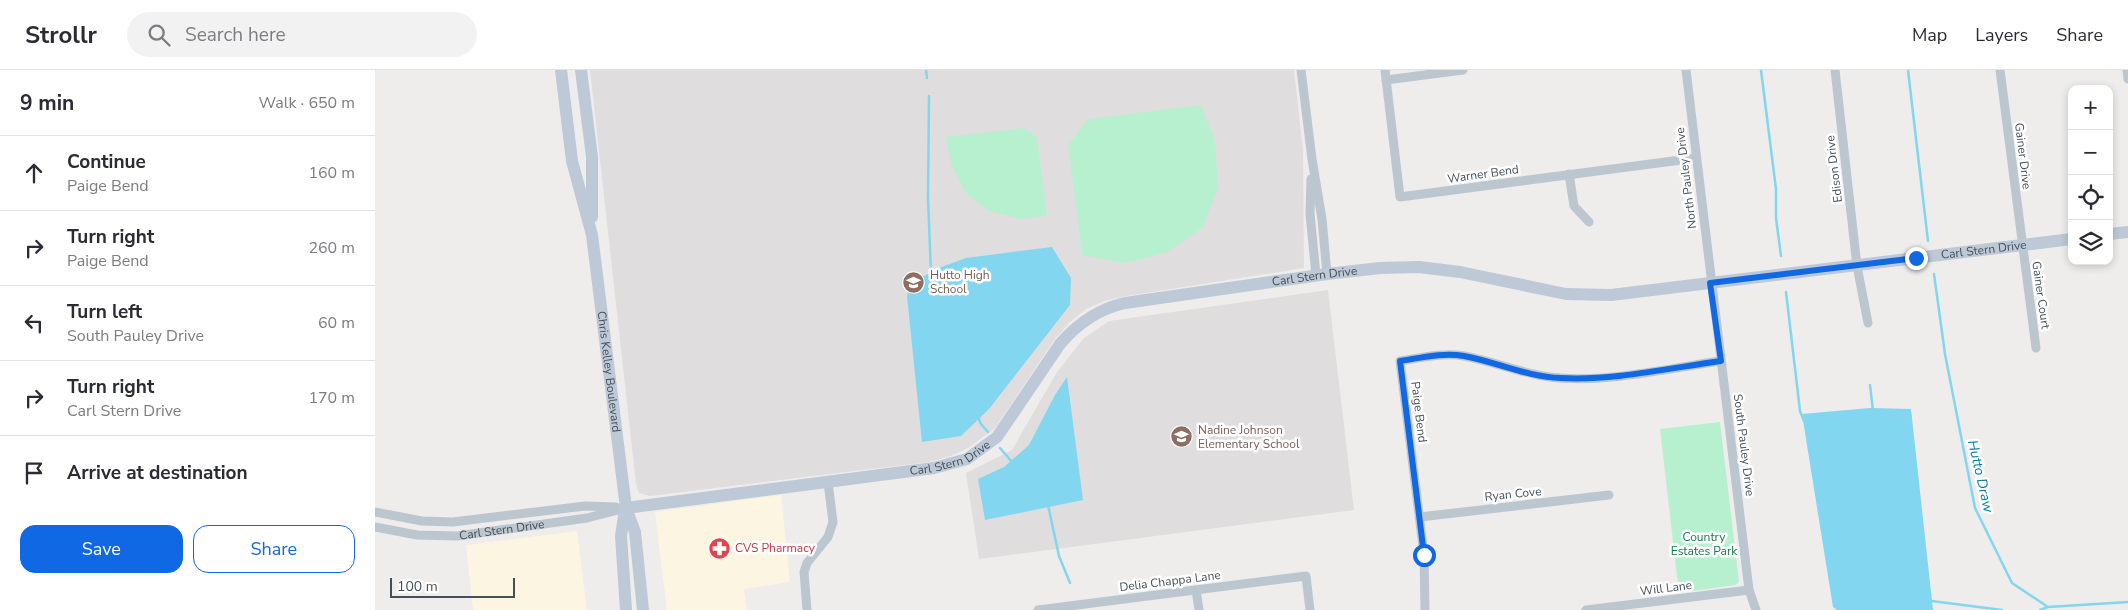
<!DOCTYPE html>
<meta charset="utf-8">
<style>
:root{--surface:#fff;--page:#f2f2f3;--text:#2b2b33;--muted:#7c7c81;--line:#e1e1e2;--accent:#1168e4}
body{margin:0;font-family:"Nunito Sans",sans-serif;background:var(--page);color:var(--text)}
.controls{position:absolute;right:15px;top:15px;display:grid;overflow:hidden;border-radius:10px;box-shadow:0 2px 8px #0003}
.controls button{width:45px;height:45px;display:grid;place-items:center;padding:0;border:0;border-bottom:1px solid var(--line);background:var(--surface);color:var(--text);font:25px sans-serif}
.scale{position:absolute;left:15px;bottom:12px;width:125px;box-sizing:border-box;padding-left:5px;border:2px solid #444f5a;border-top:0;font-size:14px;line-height:18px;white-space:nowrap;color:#444f5a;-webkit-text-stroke:4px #fff;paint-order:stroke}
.stop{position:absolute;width:15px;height:15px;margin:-11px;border:4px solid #1168e4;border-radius:50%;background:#fff}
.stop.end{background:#1168e4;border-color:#fff;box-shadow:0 1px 5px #0008}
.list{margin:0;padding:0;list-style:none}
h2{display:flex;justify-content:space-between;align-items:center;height:65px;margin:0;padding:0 20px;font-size:21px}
h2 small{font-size:16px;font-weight:400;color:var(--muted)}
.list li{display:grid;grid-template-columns:32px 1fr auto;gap:15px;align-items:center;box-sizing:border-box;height:75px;padding:0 20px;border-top:1px solid var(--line)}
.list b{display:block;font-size:19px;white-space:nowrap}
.list p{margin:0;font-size:16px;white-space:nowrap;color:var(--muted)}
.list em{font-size:16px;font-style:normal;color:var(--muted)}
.actions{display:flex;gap:10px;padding:15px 20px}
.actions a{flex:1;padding:11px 0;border:1px solid var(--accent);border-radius:15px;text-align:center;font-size:18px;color:var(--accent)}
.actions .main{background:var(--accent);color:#fff}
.icon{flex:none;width:28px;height:28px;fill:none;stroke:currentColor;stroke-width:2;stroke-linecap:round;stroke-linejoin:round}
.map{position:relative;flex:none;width:1753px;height:540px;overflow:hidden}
header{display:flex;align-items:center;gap:30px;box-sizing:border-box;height:70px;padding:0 25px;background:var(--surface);border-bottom:1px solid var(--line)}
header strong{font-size:24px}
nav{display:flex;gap:28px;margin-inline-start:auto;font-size:18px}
.search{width:350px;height:45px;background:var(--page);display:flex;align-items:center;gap:12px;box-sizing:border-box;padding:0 18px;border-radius:28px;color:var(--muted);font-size:19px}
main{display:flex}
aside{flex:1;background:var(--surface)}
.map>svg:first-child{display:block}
.commercial{fill:#fcf5e2}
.education{fill:#e0ddde}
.green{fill:#b7f0ce}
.water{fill:#82d6ef}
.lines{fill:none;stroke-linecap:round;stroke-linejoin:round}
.stream{stroke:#82d6ef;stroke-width:2.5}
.street{stroke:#bcc6cf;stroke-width:9}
.secondary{stroke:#bdc9d6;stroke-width:12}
.route{stroke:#1168e4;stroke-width:6}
.labels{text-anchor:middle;stroke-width:5;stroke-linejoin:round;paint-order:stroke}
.street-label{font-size:12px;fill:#444f5a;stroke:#fff}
.education-label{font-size:12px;fill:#785e54;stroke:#fff;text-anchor:start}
.park-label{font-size:12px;fill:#127d4a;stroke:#fff}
.health-label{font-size:12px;fill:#be3a42;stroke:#fff;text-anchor:start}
.water-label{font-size:14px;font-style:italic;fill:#077ea3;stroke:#fff}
</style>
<header>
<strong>Strollr</strong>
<div class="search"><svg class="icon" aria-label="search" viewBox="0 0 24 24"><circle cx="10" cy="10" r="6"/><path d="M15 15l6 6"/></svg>Search here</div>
<nav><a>Map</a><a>Layers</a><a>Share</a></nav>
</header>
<main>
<aside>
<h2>9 min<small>Walk · 650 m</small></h2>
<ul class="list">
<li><svg class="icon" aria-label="ahead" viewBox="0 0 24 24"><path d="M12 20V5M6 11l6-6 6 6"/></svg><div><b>Continue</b><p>Paige Bend</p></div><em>160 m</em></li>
<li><svg class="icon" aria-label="right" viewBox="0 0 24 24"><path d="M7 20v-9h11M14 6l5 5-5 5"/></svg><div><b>Turn right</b><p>Paige Bend</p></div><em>260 m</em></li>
<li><svg class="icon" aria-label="left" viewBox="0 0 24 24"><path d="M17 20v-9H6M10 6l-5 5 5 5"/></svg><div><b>Turn left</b><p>South Pauley Drive</p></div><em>60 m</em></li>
<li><svg class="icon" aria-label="right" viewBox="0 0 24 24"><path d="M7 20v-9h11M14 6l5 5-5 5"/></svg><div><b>Turn right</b><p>Carl Stern Drive</p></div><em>170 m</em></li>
<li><svg class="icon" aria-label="arrive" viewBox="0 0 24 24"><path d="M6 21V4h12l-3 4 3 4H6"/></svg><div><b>Arrive at destination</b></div></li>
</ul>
<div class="actions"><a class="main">Save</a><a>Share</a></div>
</aside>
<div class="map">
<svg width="1753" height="540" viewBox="0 0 1753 540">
<rect width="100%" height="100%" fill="#efecec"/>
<!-- commercial -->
<path class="commercial" d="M406,425l9,87 -46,7 3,21h-80l-12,-98z
M202,461l10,79h-114l-7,-65z"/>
<!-- education -->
<path class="education" d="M215,0h704l9,80 1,118 -177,28 -23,5 -18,8 -16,13 -15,17 -60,89 -27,20 -17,8 -22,6 -279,34 -11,-3 -3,-9z
M953,220l26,220 -375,49 -13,-86 46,-23 45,-78 27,-34 25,-17z"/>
<!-- green -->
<path class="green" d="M826,35l14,36 3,47 -15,39 -35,25 -43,11 -43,-8 -14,-110 20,-26z
M649,58l13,9 10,79 -27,3 -31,-8 -24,-19 -14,-28 -5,-27z
M1345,352l19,160 -4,3 -56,8 -19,-164z"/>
<!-- water -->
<path class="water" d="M677,177l19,31 -1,27 -81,104 -28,27 -39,6 -15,-146 4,-13 28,-15 27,-10z
M692,307l16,123 -98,20 -7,-41 26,-12 25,-22 26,-50z
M1495,338l41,1 22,201h-96l-4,-3 -31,-193z"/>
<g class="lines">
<!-- stream -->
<path class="stream" d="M551,0l1,8
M1386,0l15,119v29l5,38
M1533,0l20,171
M554,26l-1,102 3,76
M1559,204l11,80 30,154 37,75 36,24 80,-5
M1411,222l14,119 4,10
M1495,315l3,26
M603,347l3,7 7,8
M625,378l12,14
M673,435l11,51 11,27
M1557,531l70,9
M1665,540l8,-3"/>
<!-- street -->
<g class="street">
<path d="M926,0l11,89 10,60 5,55"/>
<path d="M1010,0l15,127 296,-39"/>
<path d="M1311,0l63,520 7,20"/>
<path d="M1460,0l22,196 11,57"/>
<path d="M1625,0l36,278"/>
<path d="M1752,0l1,9"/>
<path d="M1011,10l77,-10"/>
<path d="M1194,104l5,32 15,16"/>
<path d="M936,109l-1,35 6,61"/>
<path d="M0,442l47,9 31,1 132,-16 31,1"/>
<path d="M1045,447l189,-22"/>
<path id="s1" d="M0,457l42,8 40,1 130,-18 39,-10"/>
<path d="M821,520l3,20"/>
<path d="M432,540l-3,-38 3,-9 21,-26 5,-15 -5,-40"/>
<path d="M663,540l268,-34 4,34"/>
<path d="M1050,540l-1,-55 -24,-194c20,-3 43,-9 64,-5 33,6 63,20 97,22 50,4 110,-10 159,-17"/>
<path d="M1211,540l163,-20"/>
</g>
<!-- secondary -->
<g class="secondary">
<path id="s2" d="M186,0l11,91 20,74 34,273 9,24 8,78"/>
<path d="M206,0l11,87v60"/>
<path d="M1734,164l19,-2"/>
<path id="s3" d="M251,438l308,-40 33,-9 30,-22 63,-93c18,-21 38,-35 65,-41l202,-29 53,-6 39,-1 41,5 106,22 45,1 461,-56"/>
<path d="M250,440l-4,26 5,74"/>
</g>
</g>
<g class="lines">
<!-- route -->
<path class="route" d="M1049,485l-24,-194c20,-3 43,-9 64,-5 33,6 63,21 97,22 50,3 109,-10 160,-17l-11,-78 206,-25"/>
</g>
<!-- icons -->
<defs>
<symbol id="school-disc" viewBox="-11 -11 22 22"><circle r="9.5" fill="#8d6e63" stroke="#fff"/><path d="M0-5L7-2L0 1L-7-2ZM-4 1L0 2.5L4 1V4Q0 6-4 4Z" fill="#fff"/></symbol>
<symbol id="pharmacy-disc" viewBox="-11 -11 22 22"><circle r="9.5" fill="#e0444e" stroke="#fff"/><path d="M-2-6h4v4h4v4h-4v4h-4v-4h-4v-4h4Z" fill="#fff"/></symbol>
</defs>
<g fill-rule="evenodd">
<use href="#school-disc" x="526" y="200" width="25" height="25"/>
<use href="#school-disc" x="794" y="354" width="25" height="25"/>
<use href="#pharmacy-disc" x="332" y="466" width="25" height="25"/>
</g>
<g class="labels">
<!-- street labels -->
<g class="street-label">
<text transform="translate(1648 86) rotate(83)" y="4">Gainer Drive</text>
<text transform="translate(1459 99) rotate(-97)" y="4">Edison Drive</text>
<text transform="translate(1108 104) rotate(-8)" y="4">Warner Bend</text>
<text transform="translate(1311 108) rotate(-97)" y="4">North Pauley Drive</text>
<text dy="4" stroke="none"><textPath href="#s3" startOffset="1439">Carl Stern Drive</textPath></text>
<text dy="4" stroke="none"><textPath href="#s3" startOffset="764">Carl Stern Drive</textPath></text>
<text transform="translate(1666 225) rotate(82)" y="4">Gainer Court</text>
<text dy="4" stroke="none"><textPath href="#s2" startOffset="306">Chris Kelley Boulevard</textPath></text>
<text transform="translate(1044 342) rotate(83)" y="4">Paige Bend</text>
<text transform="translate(1369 375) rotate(83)" y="4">South Pauley Drive</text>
<text dy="4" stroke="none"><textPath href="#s3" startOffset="329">Carl Stern Drive</textPath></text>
<text transform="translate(1138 424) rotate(-6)" y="4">Ryan Cove</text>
<text dy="4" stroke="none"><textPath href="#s1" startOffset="128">Carl Stern Drive</textPath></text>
<text transform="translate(795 511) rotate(-7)" y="4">Delia Chappa Lane</text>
<text transform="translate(1291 518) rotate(-7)" y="4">Will Lane</text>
</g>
<!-- education labels -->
<g class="education-label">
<text x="555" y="209">Hutto High<tspan x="555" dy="14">School</tspan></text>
<text x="823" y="364">Nadine Johnson<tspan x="823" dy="14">Elementary School</tspan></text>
</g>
<!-- park labels -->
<g class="park-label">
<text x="1329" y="471">Country<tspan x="1329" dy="14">Estates Park</tspan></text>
</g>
<!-- health labels -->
<g class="health-label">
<text x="360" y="482">CVS Pharmacy</text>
</g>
<!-- water labels -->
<g class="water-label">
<text transform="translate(1606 406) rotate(77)" y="5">Hutto Draw</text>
</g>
</g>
</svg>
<div class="controls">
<button>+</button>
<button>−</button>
<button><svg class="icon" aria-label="locate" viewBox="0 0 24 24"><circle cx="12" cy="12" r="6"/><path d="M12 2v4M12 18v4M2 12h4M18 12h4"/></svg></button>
<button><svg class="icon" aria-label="layers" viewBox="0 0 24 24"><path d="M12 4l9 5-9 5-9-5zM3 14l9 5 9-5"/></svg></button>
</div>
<div class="scale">100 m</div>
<div class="stop" style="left:1049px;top:485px"></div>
<div class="stop end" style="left:1541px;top:188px"></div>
</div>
</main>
